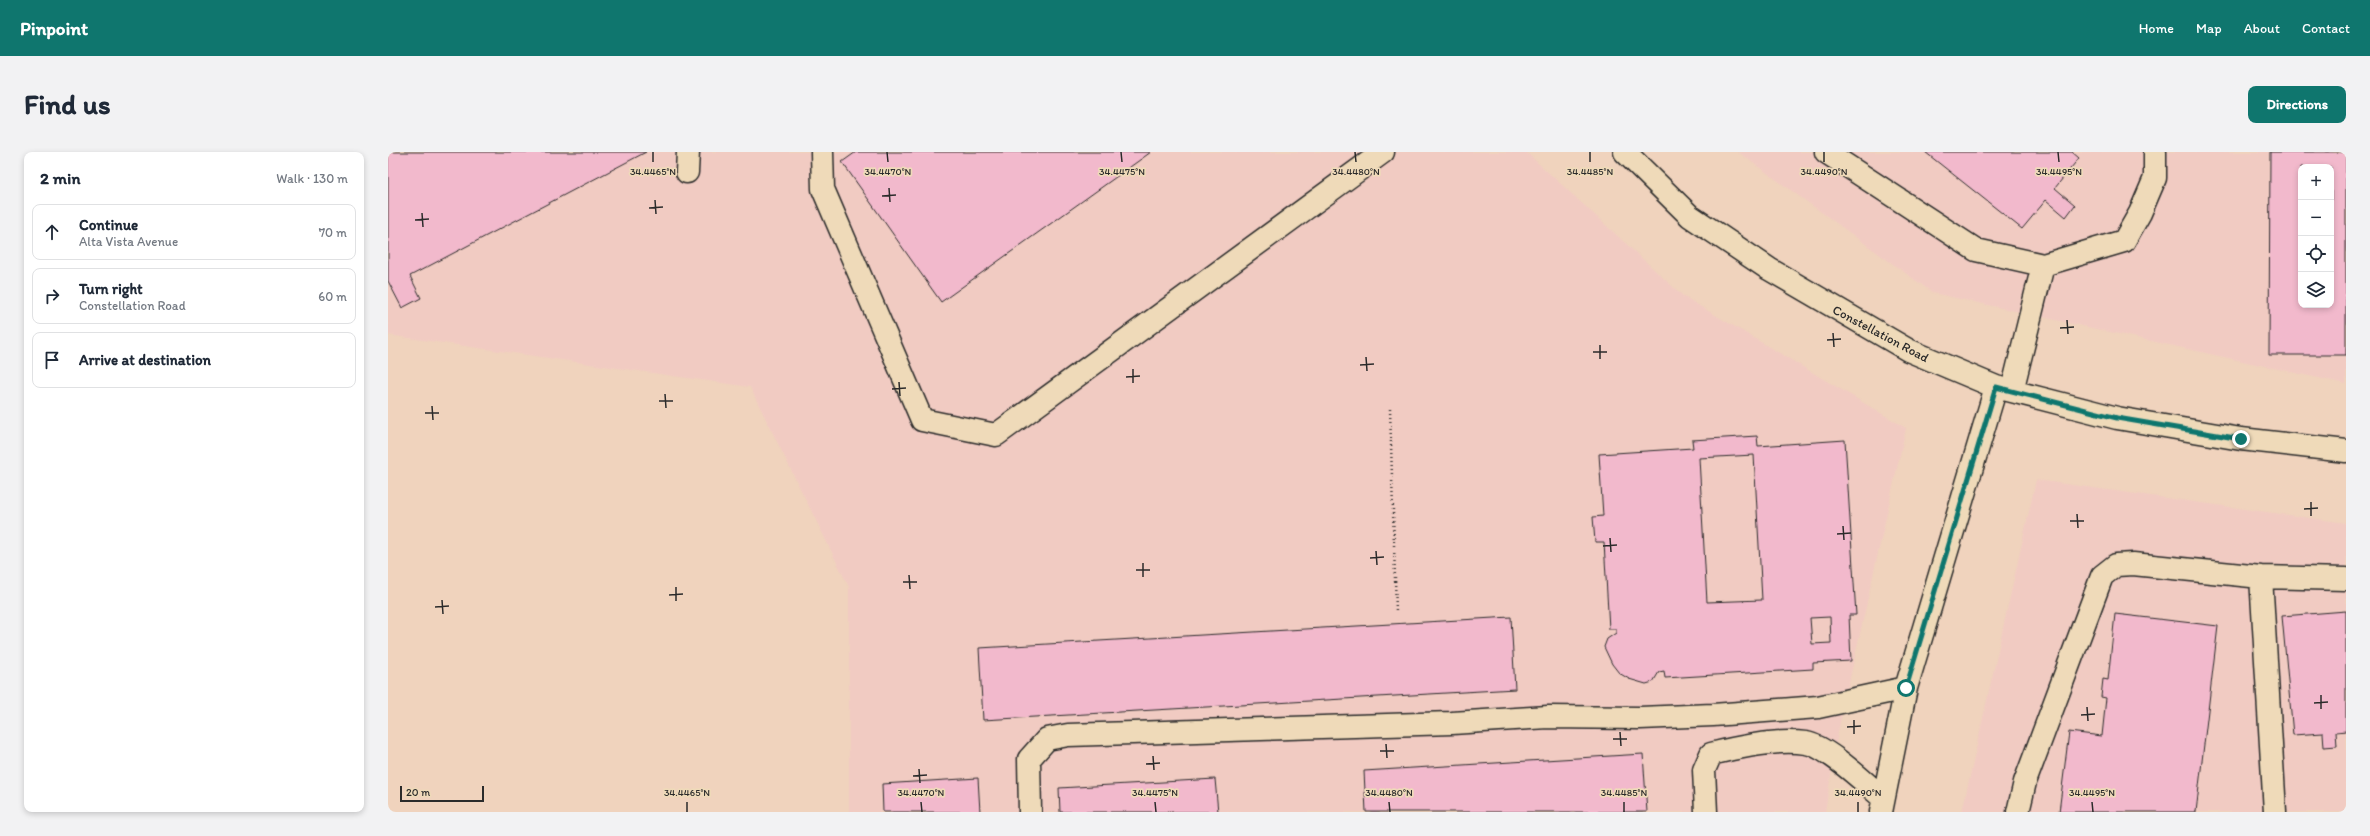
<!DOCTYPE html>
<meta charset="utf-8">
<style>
:root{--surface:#fff;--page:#f2f2f3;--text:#1f2937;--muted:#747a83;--line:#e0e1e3;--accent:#0f766e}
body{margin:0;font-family:Itim,sans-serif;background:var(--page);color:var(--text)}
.controls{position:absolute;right:12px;top:12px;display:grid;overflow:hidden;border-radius:8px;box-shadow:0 2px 6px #0003}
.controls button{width:36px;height:36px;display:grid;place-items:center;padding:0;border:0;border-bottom:1px solid var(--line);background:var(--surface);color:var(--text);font:20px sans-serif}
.scale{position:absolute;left:12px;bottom:10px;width:84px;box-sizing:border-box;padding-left:4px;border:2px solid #2b2b2b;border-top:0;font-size:11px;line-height:14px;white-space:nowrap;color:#2b2b2b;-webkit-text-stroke:3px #efdab9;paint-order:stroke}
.stop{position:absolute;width:12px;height:12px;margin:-9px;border:3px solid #0f766e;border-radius:50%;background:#fff}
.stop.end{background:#0f766e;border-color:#fff;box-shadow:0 1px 4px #0008}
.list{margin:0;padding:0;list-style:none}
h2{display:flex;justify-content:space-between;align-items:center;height:52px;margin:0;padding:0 16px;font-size:17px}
h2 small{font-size:13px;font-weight:400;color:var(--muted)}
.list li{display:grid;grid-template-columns:26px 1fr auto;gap:12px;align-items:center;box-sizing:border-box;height:56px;margin:0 8px 8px;padding:0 8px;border:1px solid var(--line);border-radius:8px}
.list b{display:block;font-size:15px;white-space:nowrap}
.list p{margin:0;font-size:13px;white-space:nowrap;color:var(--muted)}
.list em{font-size:13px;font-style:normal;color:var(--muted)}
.icon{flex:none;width:22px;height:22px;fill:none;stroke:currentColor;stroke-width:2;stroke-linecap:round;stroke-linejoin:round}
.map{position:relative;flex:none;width:1958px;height:660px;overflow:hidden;border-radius:8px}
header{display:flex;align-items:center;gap:24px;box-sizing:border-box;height:56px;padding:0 20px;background:var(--accent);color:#fff}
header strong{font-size:19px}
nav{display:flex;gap:22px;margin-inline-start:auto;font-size:14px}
.intro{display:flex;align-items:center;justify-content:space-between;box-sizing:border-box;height:96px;padding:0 24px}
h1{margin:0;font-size:28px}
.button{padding:10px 18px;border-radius:8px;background:var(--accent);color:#fff;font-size:14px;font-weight:700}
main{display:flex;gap:24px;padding:0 24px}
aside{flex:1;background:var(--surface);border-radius:8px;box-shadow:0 2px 6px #0003}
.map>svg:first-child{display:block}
.built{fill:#f1cbc2;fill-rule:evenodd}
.building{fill:#f2b9cc;stroke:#2b2b2b;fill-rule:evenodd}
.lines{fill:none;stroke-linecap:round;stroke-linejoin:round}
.minor-casing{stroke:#2b2b2b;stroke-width:25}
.path{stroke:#2b2b2b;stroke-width:2.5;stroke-dasharray:1 3;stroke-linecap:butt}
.minor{stroke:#efdab9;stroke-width:22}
.route{stroke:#0f766e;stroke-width:5}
.ticks{fill:none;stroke:#2b2b2b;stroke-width:1.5}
.labels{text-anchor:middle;stroke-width:3.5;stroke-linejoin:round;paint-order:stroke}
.street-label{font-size:13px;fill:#2b2b2b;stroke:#efdab9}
.ticks-label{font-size:10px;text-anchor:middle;fill:#2b2b2b;stroke:#efdab9;stroke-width:3.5;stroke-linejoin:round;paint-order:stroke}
</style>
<header>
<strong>Pinpoint</strong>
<nav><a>Home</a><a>Map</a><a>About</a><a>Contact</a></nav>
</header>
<div class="intro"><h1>Find us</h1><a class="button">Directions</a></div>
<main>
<aside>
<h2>2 min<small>Walk · 130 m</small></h2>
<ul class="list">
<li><svg class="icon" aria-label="ahead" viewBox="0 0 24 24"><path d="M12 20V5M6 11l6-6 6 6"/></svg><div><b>Continue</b><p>Alta Vista Avenue</p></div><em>70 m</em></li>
<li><svg class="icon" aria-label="right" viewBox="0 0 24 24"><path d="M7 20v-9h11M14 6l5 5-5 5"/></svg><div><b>Turn right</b><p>Constellation Road</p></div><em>60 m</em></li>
<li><svg class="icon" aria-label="arrive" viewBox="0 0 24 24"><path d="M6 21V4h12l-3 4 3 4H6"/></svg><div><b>Arrive at destination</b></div></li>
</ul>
</aside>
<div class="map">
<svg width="1958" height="660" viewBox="0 0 1958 660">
<rect width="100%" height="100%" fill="#f0d3bd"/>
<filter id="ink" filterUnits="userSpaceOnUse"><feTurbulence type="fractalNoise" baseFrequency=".025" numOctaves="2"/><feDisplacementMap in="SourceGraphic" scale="8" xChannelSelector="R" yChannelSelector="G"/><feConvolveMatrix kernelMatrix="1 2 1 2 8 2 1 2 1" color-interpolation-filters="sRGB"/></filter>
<g filter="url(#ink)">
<!-- built -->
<path class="built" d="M0,0h1138l157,144 223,132 -68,304 -13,80h-976v-225l-99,-200 -362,-52z
M1350,0h608v232l-413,-91zM1913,15h30v138h-30z
M1648,328l310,43v289h-384z"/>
<!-- building -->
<path class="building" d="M0,0h258l-236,124 11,22 -19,10 -14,-27z
M468,0h295l-210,150 -99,-140z
M1537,0h147l7,6 -24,30 20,17 -9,12 -20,-17 -24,29z
M1882,0h76v203h-77zM1913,15h30v138h-30z
M1369,284l1,10 87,-6 11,175h-7l2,46 -38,2v6l-148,9 -1,-7 -5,1 -6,10 -7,2 -17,-5 -10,-6 -7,-9 -8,-17 3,-8 9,-6v-4h-7l-5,-87h-9l-2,-25 10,-1 -4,-62 94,-6 -1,-8zM1366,303l8,145 -55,2 -8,-144zM1442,465l1,26 -19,1 -2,-26z
M1958,459v120l-10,1 1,14 -13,1 -1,-14 -30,2 -11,-119z
M1727,462l103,12 -22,186h-137l10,-80 33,4 4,-38 -5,-1 2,-18 5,1z
M1123,465l4,72 -532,31 -4,-72z
M1255,602l4,58h-281l-2,-41z
M590,626l2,34h-97l-1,-28z
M827,627l3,33h-158l-1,-24z"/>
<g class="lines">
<defs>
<path id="minor" d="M434,0l1,37 99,231 74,15 387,-283
M1237,0l65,64 79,53 139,81 88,37 121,31 124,21 105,12
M1438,0l150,98 67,15 81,-24 16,-28 15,-35v-26
M299,20l1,-20
M1624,239l31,-126
M1873,425l14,235
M642,660l-1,-53 18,-20 21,-4 384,-12 96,-6 92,1 73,-3 105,-8 88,-19
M1318,660l-2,-42 7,-16c27,-7 67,-15 95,-11 21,3 60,41 77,55
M1493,660l25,-124 90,-301
M1630,660l7,-30 77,-206 14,-11 17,-1 128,13 85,2"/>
</defs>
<!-- minor casing -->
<use href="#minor" class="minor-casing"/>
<!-- path -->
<path class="path" d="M1002,257l6,203"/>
<!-- minor -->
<use href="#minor" class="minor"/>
</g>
</g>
<g class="lines" filter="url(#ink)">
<!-- route -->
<path class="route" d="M1518,536l90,-301 121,31 124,21"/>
</g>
<!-- ticks -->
<path class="ticks" d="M265,0v10M499,0l1,10M733,0l1,10M967,0l1,10M1202,0v10M1436,0v10M1670,0l1,10M501,36l1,14M494,44l14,-1M267,48l1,14M261,56l14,-1M34,61l1,14M27,68l14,-1M1679,168l1,14M1672,176l14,-1M1445,181l1,14M1439,188l14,-1M1212,193v14M1205,200h14M978,205l1,14M972,213l14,-1M745,217v14M738,225l14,-1M511,230l1,14M504,237l14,-1M277,242l1,14M271,249h14M44,254l1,14M37,261h14M1923,350v14M1916,357l14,-1M1689,362l1,14M1682,369h14M1455,374l1,14M1449,382l14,-1M1222,386l1,14M1215,394l14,-1M988,399l1,14M982,406l14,-1M755,411v14M748,418h14M521,423l1,14M515,430h14M288,435v14M281,443l14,-1M54,448l1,14M47,455l14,-1M1933,543v14M1926,551l14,-1M1699,555l1,14M1693,563l14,-1M1466,568v14M1459,575l14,-1M1232,580l1,14M1225,587h14M998,592l1,14M992,599h14M765,604l1,14M758,612l14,-1M531,617l1,14M525,624l14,-1M299,650v10M533,650l1,10M767,650l1,10M1001,650l1,10M1236,650v10M1470,650v10M1704,650l1,10"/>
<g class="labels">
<!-- street labels -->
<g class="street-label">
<text transform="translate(1493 181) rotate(28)" y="5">Constellation Road</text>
</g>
</g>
<g class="ticks-label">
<text x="265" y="23">34.4465°N</text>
<text x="500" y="23">34.4470°N</text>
<text x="734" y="23">34.4475°N</text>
<text x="968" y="23">34.4480°N</text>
<text x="1202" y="23">34.4485°N</text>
<text x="1436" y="23">34.4490°N</text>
<text x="1671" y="23">34.4495°N</text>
<text x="299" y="644">34.4465°N</text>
<text x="533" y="644">34.4470°N</text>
<text x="767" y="644">34.4475°N</text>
<text x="1001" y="644">34.4480°N</text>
<text x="1236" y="644">34.4485°N</text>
<text x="1470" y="644">34.4490°N</text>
<text x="1704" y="644">34.4495°N</text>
</g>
</svg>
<div class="controls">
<button>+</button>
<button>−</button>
<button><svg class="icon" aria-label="locate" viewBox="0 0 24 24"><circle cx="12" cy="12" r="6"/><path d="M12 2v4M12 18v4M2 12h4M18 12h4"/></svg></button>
<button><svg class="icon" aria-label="layers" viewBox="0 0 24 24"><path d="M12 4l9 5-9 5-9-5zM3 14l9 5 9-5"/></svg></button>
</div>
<div class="scale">20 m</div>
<div class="stop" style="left:1518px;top:536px"></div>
<div class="stop end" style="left:1853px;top:287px"></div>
</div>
</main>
